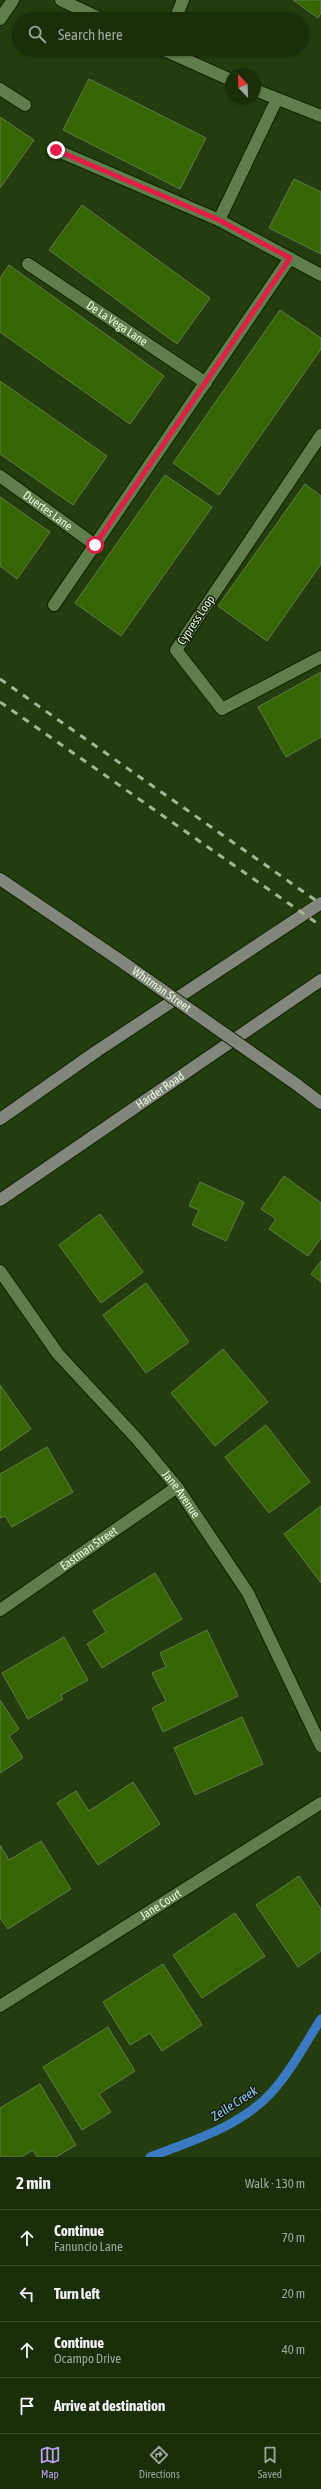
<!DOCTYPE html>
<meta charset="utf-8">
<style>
:root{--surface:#1a2e0a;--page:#273a18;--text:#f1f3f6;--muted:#9fa89c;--line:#384a2b;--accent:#bca0f2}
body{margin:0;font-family:"Asap Condensed",sans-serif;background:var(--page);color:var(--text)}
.compass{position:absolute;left:225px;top:68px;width:36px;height:36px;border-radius:50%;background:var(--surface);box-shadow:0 1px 3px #0004;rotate:337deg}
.stop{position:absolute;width:12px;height:12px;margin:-9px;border:3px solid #e11d48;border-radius:50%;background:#fff}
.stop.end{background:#e11d48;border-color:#fff;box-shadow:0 1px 4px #0008}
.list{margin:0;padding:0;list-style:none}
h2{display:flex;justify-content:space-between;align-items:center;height:52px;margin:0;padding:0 16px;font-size:17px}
h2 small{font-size:13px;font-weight:400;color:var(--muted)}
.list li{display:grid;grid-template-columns:26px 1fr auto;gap:12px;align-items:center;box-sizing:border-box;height:56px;padding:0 16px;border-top:1px solid var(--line)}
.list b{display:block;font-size:15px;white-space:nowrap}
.list p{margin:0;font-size:13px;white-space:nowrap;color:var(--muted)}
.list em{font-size:13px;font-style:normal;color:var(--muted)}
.icon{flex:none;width:22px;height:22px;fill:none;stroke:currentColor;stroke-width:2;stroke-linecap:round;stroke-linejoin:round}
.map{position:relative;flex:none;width:321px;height:2157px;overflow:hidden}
.search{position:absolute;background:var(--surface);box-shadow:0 1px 3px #0004;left:12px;right:12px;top:12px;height:44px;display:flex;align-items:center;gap:10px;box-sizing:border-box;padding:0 14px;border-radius:22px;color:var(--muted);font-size:15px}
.sheet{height:276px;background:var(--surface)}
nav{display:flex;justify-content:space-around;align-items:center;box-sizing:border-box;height:56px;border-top:1px solid var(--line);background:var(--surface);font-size:11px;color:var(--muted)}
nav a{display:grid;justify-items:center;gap:2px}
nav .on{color:var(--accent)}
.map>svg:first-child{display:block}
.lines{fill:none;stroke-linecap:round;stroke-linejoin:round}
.stream{stroke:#3b79c1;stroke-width:9}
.building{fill:#376504;stroke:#5f7c4c}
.lane-casing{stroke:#0f2201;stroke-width:14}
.street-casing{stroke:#0f2201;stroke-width:14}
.secondary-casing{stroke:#0f2201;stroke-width:14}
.lane{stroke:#607d4c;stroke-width:12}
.street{stroke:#607d4c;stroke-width:12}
.secondary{stroke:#82877c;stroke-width:12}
.rail{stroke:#a4b896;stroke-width:3;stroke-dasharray:7 7;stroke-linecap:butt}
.secondary-bridge-casing{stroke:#0f2201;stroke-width:14;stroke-linecap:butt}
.secondary-bridge{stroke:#82877c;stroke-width:12}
.route{stroke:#e11d48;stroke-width:5}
.labels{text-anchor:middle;stroke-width:3;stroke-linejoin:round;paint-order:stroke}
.street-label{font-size:12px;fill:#e9fadf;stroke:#15200c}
.water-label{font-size:13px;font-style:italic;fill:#97c6fe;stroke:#15200c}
</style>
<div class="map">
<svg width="321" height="2157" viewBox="0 0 321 2157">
<rect width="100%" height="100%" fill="#233d0e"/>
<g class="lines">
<!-- stream -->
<path class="stream" d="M150,2157c41,-16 90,-30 121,-64 20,-22 34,-49 50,-74"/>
</g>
<!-- building -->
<path class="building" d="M293,0h28v13l-3,5z
M89,79l117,59 -26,51 -117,-59z
M0,117l34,23 -34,48z
M294,179l27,13v62l-52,-26z
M82,205l128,93 -33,46 -128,-94z
M9,265l155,111 -34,48 -130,-92v-54z
M280,310l41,28v11l-102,146 -46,-32z
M0,381l107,75 -34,49 -73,-51z
M165,475l47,32 -91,129 -46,-33z
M305,484l16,12v68l-54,77 -49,-35z
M0,497l50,35 -33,47 -17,-13z
M321,672v65l-35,20 -28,-50z
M284,1176l37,27v35l-13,18 -39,-27 7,-10 -15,-10z
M200,1182l44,20 -18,39 -34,-16 7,-15 -10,-4z
M100,1214l43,58 -42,31 -42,-58z
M321,1261v21l-10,-8z
M146,1283l43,59 -43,31 -43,-58z
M223,1349l45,53 -53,44 -44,-53z
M0,1385l31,44 -31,22z
M266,1425l44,57 -41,31 -44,-56z
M47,1447l26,45 -61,35 -7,-11 -5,2v-44z
M321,1506v77l-37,-49z
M155,1573l27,46 -80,49 -15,-24 19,-12 -13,-21z
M207,1630l31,66 -75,36 -11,-24 14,-7 -14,-28 14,-6 -6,-14z
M64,1637l24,43 -27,15 2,4 -35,20 -26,-46z
M0,1700l19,29 -10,7 14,22 -23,15z
M242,1717l21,47 -68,31 -21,-47z
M133,1782l27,42 -62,41 -41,-62 19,-12 13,20z
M41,1841l30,48 -63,40 -8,-11v-73l9,15z
M299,1876l22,33v42l-23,16 -42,-62z
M235,1913l30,43 -63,42 -29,-43z
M163,1964l39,61 -40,26 -12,-18 -20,12 -27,-43z
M108,2027l27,44 -36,23 12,18 -29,18 -39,-63z
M40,2084l36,61 -20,12h-19l-4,-7 -12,7h-21v-49z"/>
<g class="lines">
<defs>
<path id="lane" d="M0,19l13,-19
M175,19l8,-19
M0,89l25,16"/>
<g id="street">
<path d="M61,0l40,19"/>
<path d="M162,49l69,31"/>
<path d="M255,90l66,26"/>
<path d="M56,150l163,70 102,55"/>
<path d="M219,220l58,-121"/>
<path id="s1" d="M28,264l178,119"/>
<path d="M321,435l-145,215 46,59 99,-52"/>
<path id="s2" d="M0,476l95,69"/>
<path d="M54,605l236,-347"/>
<path id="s3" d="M0,1271l58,83 79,85 40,48 71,106 73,153"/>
<path id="s4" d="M0,1610l177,-123"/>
<path id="s5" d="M0,2006l321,-203"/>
</g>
<g id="secondary">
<path d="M0,879l118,80"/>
<path d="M296,1084l25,19"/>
<path d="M0,1119l97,-68 224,-148"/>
<path id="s6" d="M0,1200l321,-220"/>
</g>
</defs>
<!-- lane casing -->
<use href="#lane" class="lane-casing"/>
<!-- street casing -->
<use href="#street" class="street-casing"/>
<!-- secondary casing -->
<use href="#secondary" class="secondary-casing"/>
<!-- lane -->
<use href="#lane" class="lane"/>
<!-- street -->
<use href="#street" class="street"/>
<!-- secondary -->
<use href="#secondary" class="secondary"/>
<!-- rail -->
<path class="rail" d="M0,679l321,225
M0,702l321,224"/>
<defs>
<g id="secondary-bridge">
<path id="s7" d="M118,959l178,125"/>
</g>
</defs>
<!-- secondary-bridge casing -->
<use href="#secondary-bridge" class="secondary-bridge-casing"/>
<!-- secondary-bridge -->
<use href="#secondary-bridge" class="secondary-bridge"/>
</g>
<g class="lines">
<!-- route -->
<path class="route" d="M56,150l163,70 71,38 -195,287"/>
</g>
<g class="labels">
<!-- street labels -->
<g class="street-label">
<text dy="4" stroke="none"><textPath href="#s1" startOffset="107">De La Vega Lane</textPath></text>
<text dy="4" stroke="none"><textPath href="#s2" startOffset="59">Duertes Lane</textPath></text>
<text transform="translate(196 620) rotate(-56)" y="4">Cypress Loop</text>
<text dy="4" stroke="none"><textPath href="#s7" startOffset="53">Whitman Street</textPath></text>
<text dy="4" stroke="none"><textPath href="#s6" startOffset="194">Harder Road</textPath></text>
<text dy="4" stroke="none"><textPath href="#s3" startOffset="288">Jane Avenue</textPath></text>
<text dy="4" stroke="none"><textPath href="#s4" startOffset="108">Eastman Street</textPath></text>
<text dy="4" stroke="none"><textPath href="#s5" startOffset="190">Jane Court</textPath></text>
</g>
<!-- water labels -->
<g class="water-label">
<text transform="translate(234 2103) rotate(-33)" y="5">Zeile Creek</text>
</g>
</g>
</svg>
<svg class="compass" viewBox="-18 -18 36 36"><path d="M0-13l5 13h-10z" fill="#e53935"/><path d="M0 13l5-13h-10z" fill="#9fa89c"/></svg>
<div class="stop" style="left:95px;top:545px"></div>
<div class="stop end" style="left:56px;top:150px"></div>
<div class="search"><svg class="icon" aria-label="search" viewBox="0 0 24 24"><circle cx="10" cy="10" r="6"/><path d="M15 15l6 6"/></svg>Search here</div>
</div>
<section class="sheet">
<h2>2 min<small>Walk · 130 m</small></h2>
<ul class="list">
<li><svg class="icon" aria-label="ahead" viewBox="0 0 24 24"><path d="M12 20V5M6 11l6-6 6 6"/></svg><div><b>Continue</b><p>Fanuncio Lane</p></div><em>70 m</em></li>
<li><svg class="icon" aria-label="left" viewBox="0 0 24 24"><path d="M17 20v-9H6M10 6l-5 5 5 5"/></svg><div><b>Turn left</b></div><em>20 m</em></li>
<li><svg class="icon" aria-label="ahead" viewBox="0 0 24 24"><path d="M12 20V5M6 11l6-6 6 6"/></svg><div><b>Continue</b><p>Ocampo Drive</p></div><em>40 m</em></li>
<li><svg class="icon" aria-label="arrive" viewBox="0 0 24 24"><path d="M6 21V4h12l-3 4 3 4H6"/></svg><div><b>Arrive at destination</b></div></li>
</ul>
</section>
<nav>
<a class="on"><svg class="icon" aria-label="map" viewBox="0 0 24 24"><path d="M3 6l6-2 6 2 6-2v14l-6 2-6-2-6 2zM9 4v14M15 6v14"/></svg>Map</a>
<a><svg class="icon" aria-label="directions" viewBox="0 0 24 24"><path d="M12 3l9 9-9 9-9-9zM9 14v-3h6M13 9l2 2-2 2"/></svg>Directions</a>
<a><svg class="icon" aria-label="saved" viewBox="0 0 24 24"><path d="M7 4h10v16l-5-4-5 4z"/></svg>Saved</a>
</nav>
